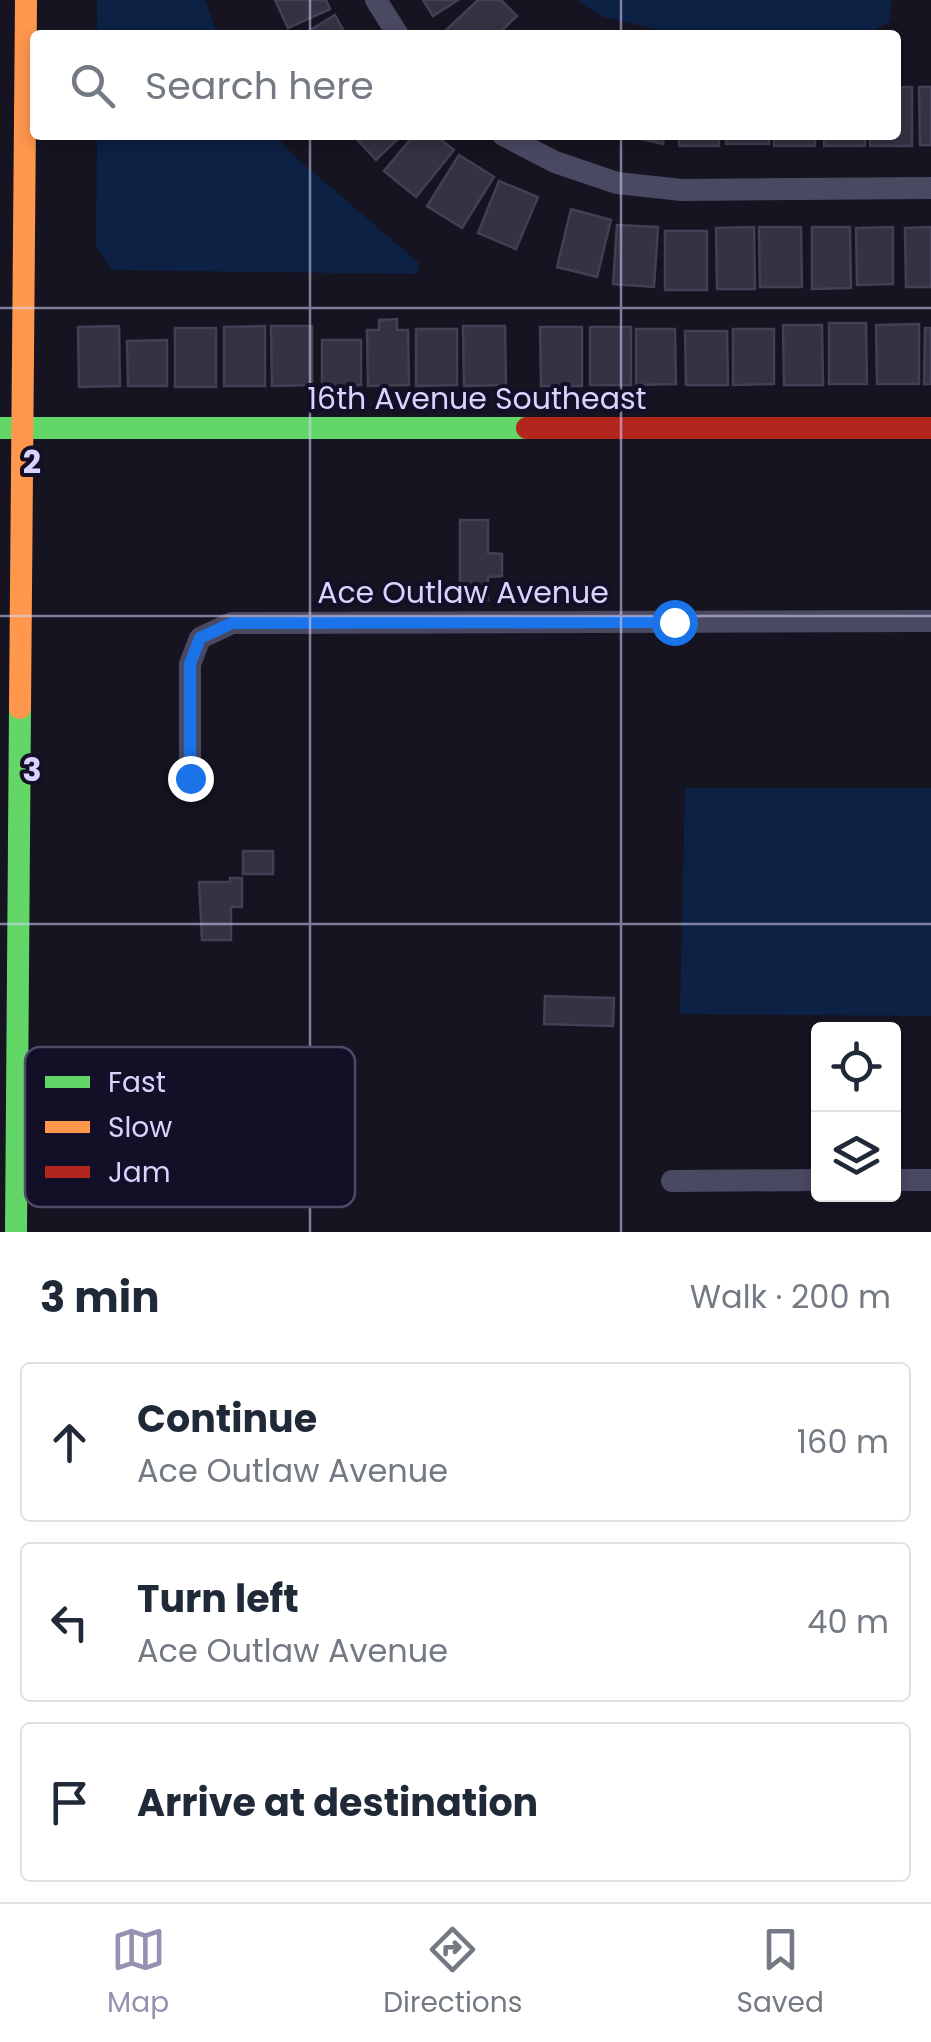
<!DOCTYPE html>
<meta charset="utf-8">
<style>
:root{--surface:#fff;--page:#f2f2f3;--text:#1f2937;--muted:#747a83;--line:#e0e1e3;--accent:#9591b1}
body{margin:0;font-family:Poppins,sans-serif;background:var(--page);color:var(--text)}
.controls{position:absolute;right:30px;bottom:30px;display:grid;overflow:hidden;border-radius:10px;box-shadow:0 5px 15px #0003}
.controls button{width:90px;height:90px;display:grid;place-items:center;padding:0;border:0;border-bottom:2px solid var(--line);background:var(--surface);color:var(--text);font:50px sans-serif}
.stop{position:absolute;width:30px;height:30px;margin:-22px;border:8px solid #1a73e8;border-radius:50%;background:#fff}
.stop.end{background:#1a73e8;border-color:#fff;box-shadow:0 2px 10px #0008}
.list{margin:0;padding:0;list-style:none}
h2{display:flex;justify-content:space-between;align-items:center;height:130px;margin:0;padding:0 40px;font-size:42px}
h2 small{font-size:32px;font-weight:400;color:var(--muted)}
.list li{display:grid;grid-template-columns:65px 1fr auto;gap:30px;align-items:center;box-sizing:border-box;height:160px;margin:0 20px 20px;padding:0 20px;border:2px solid var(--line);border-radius:10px}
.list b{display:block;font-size:38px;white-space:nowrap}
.list p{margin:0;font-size:32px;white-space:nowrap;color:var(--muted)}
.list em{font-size:32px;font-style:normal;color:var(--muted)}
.icon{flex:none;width:55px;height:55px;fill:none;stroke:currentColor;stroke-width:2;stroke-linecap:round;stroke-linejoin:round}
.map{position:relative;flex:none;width:931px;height:1232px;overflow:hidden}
.search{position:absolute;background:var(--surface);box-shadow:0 5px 15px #0003;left:30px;right:30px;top:30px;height:110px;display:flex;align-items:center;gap:25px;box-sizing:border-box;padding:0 35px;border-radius:10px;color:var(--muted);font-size:38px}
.sheet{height:670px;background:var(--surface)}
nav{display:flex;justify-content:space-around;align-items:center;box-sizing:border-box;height:140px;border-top:2px solid var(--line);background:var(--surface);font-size:28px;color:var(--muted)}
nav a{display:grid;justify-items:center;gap:5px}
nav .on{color:var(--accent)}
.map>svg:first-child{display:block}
.water{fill:#0d2144}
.building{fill:#343243;stroke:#433f54;stroke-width:2.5}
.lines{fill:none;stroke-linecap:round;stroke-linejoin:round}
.street{stroke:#4a4962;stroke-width:22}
.fast{stroke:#63d668;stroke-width:22}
.slow{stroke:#ff974d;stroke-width:22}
.jam{stroke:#b3261e;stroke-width:22}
.route{stroke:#1a73e8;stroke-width:12}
.grid{fill:none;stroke:#d9d4ff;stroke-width:2.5;stroke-opacity:0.55}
.labels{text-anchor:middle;stroke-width:8;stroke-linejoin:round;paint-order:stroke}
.street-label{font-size:30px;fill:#d9d4ff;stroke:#130f26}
.key{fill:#130f26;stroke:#4e4a67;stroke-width:2.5}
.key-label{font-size:28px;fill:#d9d4ff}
.grid-label{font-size:32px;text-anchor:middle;font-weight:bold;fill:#d9d4ff;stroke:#130f26;stroke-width:8;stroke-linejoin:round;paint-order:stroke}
</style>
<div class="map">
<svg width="931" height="1232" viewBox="0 0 931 1232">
<rect width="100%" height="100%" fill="#161421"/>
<!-- water -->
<path class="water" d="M97,0h108l13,35h-121z
M576,0h315l-1,22 -27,13h-181l-79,-18z
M97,135h180l14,18 128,110 -2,11 -305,-4 -16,-23z
M685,788h246v228l-251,-2z"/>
<!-- building -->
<path class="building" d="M275,0h51l4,9 -42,19z
M423,0h35l-25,16z
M478,0h23l16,16 -20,19h-48l-4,-4z
M335,15l11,20h-44z
M896,87h16v59h-42v-11h26z
M919,87h12v58h-11z
M353,135h49l-26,25z
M414,135h21l19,15 -38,47 -32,-26z
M623,135h41l-1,9z
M679,135h40v11h-40z
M726,135h43v9h-43z
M774,135h41v11h-41z
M824,135h41v11h-41z
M459,155l35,22 -32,51 -35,-22z
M499,181l39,16 -22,52 -38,-16z
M571,209l40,11 -14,57 -40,-10z
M617,225l41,2 -4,60 -41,-3z
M754,227l1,62h-38l-1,-61z
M759,227h42l1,60h-42z
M812,227h38l1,61 -39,1z
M893,227v57l-36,1 -1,-57z
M931,227v60h-25l-1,-59z
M665,231h42v59h-42z
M397,319v11h11l1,55 -41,1 -1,-56h12v-10z
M829,323h37l1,61h-38z
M919,324v60h-42l-1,-59z
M783,325h39l1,60h-39z
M119,326l1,60 -41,1 -1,-60z
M265,326v60h-41v-59z
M271,326h41v59l-40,1z
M463,326h42l1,59 -42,1z
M540,327h42v59h-41z
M590,327h41v58h-41z
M175,328h41v59h-41z
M925,328h6v56h-7z
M416,329h41v56l-41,1z
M636,329h39l1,55 -40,1z
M733,329h41v55l-41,1z
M685,331h42l1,54h-42z
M167,340v46h-39l-1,-45z
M322,340h39v45l-39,1z
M460,520h28v33l14,1v22l-14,1v23h-28z
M243,851h30v23h-30z
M230,878h12v29h-11v33h-29l-3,-58h31z
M545,996l69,2 -1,28 -69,-2z"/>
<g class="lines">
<!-- street -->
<path class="street" d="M376,0l22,35
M503,135l52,27 62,21 65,7 249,-2
M190,778v-114l10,-26 32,-15 699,-2
M894,1180h37
M672,1181l146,-1"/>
<!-- fast -->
<path class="fast" d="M0,428h527
M16,1232l4,-524"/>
<!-- slow -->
<path class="slow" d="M20,708l6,-708"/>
<!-- jam -->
<path class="jam" d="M527,428h404"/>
</g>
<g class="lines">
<!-- route -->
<path class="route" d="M190,778v-114l10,-26 32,-15 442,-1"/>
</g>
<!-- grid -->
<path class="grid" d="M310,0v35M621,0v35M310,135v1097M621,135v1097M0,308h931M0,616h931M0,924h931"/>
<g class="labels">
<!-- street labels -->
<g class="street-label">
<text x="477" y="409">16th Avenue Southeast</text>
<text x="463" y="603">Ace Outlaw Avenue</text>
</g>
</g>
<!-- legend -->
<rect x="25" y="1047" width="330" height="160" rx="15" class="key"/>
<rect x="45" y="1076" width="45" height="12" fill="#63d668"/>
<rect x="45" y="1121" width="45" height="12" fill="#ff974d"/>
<rect x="45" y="1166" width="45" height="12" fill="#b3261e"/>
<g class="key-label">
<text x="108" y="1092">Fast</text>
<text x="108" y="1137">Slow</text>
<text x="108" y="1182">Jam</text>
</g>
<g class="grid-label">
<text x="32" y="473">2</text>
<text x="32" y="781">3</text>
</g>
</svg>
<div class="controls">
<button><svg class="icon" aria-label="locate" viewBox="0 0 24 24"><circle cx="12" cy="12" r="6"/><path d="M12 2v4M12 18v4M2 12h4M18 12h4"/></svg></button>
<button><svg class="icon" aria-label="layers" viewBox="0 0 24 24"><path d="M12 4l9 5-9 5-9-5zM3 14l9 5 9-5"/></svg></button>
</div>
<div class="stop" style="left:674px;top:622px"></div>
<div class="stop end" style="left:190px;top:778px"></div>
<div class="search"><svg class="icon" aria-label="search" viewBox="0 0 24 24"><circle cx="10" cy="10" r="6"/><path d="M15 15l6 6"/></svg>Search here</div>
</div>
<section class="sheet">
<h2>3 min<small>Walk · 200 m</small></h2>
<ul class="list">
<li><svg class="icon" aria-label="ahead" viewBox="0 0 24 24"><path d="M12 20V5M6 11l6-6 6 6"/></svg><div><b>Continue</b><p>Ace Outlaw Avenue</p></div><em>160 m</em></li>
<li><svg class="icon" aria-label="left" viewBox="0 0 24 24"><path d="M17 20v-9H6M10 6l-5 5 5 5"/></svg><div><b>Turn left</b><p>Ace Outlaw Avenue</p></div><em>40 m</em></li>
<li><svg class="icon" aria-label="arrive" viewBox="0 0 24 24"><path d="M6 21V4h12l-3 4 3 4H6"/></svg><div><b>Arrive at destination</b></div></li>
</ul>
</section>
<nav>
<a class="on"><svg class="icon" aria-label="map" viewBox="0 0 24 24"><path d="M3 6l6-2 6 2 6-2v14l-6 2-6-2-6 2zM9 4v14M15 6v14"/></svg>Map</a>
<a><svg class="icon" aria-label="directions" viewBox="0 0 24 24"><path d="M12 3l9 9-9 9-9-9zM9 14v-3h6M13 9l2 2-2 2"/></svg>Directions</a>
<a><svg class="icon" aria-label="saved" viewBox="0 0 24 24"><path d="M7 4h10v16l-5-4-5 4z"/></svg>Saved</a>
</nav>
